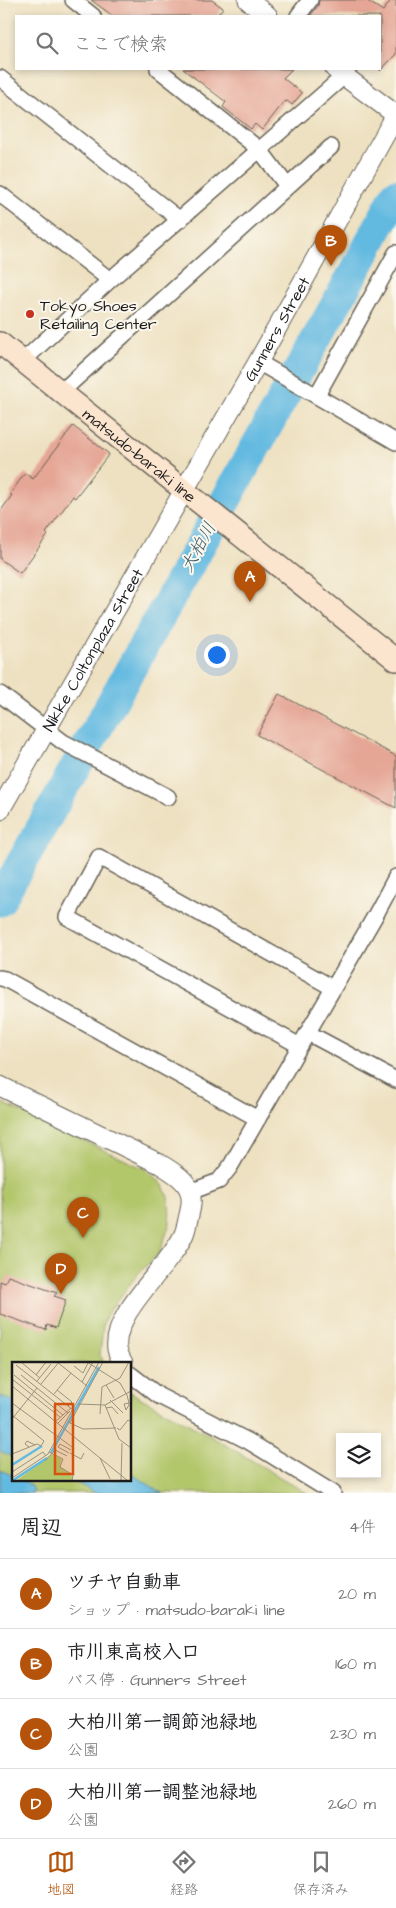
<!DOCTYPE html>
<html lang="ja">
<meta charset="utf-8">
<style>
:root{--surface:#fff;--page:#f2f2f2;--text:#202124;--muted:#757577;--line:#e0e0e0;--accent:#b45309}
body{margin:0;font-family:"Architects Daughter","Klee One",sans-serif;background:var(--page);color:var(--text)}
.controls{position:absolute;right:15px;bottom:15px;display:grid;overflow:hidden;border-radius:0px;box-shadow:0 2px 8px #0003}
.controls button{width:45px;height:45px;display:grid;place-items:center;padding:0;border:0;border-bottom:1px solid var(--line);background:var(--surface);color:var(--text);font:25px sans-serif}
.you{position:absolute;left:216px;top:654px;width:18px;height:18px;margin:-12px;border:4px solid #fff;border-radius:50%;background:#1a73e8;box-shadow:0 0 0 8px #1a73e833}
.badge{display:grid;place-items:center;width:32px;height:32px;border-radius:50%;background:var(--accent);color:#fff;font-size:16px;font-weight:700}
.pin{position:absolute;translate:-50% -41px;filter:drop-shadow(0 1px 2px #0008)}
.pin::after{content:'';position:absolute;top:26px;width:18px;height:15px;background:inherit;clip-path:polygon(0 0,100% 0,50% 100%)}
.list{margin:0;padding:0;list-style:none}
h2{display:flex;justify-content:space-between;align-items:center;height:65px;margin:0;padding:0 20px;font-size:21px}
h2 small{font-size:16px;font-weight:400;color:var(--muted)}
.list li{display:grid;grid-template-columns:32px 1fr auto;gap:15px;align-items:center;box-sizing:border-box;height:70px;padding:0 20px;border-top:1px solid var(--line)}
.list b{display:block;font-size:19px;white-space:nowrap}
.list p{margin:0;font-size:16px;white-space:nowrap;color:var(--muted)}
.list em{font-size:16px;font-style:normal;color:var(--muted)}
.icon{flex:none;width:28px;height:28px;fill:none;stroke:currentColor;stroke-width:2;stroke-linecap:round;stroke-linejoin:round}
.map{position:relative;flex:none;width:396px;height:1493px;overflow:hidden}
.search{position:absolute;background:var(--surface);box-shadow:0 2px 8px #0003;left:15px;right:15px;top:15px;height:55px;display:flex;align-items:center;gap:12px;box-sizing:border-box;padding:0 18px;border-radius:0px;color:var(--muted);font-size:19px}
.sheet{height:345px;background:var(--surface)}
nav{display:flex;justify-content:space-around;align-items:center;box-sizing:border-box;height:70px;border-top:1px solid var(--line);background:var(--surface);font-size:14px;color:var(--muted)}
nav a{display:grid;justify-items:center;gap:2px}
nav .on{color:var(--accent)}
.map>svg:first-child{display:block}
.green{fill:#b2c66b;stroke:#677144}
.water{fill:#64bae1;stroke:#406b7e}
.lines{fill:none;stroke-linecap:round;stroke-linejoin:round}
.river{stroke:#64bae1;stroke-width:31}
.building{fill:#e5a695}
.minor-casing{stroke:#666156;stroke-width:18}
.tertiary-casing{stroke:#666156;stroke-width:21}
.secondary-casing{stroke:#666156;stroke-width:24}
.minor{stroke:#fff;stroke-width:15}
.tertiary{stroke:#fff;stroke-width:19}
.secondary{stroke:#fce5cf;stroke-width:21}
.poi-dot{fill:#c8321e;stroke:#fbf7ec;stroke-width:2}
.labels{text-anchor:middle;stroke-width:4;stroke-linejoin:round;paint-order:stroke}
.poi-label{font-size:16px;fill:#1c1c1c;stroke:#fbf7ec;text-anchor:start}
.street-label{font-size:16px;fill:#1c1c1c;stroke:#fbf7ec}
.water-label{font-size:18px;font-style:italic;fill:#395b6b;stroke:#fbf7ec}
.inset-river{fill:none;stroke:#64bae1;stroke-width:2.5}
.inset-road{fill:none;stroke:#9a927f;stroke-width:1}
.view{fill:#d4530e;fill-opacity:0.15;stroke:#d4530e;stroke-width:2.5}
.inset-edge{fill:none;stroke:#1c1c1c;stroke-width:2.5}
</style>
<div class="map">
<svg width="396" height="1493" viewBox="0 0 396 1493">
<rect width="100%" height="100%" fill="#fbf7ec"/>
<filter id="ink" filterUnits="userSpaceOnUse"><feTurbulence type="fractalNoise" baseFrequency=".02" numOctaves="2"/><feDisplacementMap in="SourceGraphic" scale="10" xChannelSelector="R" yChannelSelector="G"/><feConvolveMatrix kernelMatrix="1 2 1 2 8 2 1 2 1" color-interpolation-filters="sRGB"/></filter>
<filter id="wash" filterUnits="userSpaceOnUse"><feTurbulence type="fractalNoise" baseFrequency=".0096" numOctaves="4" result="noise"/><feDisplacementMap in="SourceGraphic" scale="20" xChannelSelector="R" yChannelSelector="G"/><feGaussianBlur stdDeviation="1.12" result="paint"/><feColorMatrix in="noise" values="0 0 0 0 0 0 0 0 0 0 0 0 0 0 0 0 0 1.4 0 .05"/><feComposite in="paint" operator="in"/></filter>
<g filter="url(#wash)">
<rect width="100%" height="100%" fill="#eee1c1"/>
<!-- green -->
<path class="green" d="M0,1102l147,68 16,15 6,15 1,23 -10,29 -22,22 -31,40 -4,11 -3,30 4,8h-90v116h116v-87l82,45 95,56h-307z"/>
<!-- water -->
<path class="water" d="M0,1396l14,6v56l-14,-7z
M0,1470l14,6v3c9,0 18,4 19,14h-33z
M130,1473l32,20h-67l-21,-12v-2h56z"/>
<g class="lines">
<!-- river -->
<path class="river" d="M0,901l358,-636 38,-71"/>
</g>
<g id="blocks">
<!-- building -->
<path class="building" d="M91,0h121l11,8 -7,8h-103z
M319,0h47l17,11 8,-11h5v54l-16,17v-55h-70l8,-10z
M183,69h109l-9,9 19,15 -10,12 -5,-4 -3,1 -22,28 -7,-6 -4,5 -28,-22 3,-5z
M73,426l36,28 -34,44 -2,-2 -27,37 2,2 -28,38 -20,-14v-47l12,-17 -2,-1 15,-21 8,6z
M279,694l117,62v52l-139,-73z
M8,1276l49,17 -3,3 12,4 -10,28 -9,-3 -1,5 -46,-16v-33l5,2z"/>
</g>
</g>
<g filter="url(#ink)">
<use href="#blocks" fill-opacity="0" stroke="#666156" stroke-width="1"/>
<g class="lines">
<defs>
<path id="minor" d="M73,0l20,16
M298,16l12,-16
M158,69l102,81 27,36
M0,78l180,142
M0,194l110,86
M23,361l87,-81 234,-204
M258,362l138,80
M61,392l270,-245
M317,395l79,-142
M0,694l63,48 105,55
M0,978l5,1 253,140
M308,1033l88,47
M300,1046l-233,-129 32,-60 234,131
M190,1192l29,-11 11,-14 145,-251 21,-39
M130,1374l29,22 89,45 85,52"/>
<g id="tertiary">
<path d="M248,0l20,16"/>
<path d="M335,69l61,46"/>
<path id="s1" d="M0,810l258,-448 138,-247"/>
<path d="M0,1086l160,78c11,7 26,15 30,28 3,9 0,19 -2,27 -1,5 -2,10 -4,15 -14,33 -72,78 -67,115 1,5 4,10 6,14"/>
</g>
<g id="secondary">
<path id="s2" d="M0,343l396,317"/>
</g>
</defs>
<!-- minor casing -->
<use href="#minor" class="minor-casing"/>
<!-- tertiary casing -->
<use href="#tertiary" class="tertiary-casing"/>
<!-- secondary casing -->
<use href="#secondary" class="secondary-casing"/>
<!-- minor -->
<use href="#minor" class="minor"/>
<!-- tertiary -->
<use href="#tertiary" class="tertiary"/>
<!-- secondary -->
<use href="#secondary" class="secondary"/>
</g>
</g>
<!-- markers -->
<circle class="poi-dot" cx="30" cy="314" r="5"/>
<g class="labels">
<!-- poi labels -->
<g class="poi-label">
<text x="40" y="311">Tokyo Shoes<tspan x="40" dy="18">Retailing Center</tspan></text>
</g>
<!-- street labels -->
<g class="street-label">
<text dy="6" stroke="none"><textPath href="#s1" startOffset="555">Gunners Street</textPath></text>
<text dy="6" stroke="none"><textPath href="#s2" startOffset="179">matsudo-baraki line</textPath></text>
<text dy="6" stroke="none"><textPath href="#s1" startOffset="185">Nikke Coltonplaza Street</textPath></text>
</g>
<!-- water labels -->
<g class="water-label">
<text transform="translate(198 547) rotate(-61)" y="6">大柏川</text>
</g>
</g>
<!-- overview -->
<g transform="translate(12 1362)">
<rect width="119" height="119" fill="#eee1c1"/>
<path d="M40,92l10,5 -2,7 12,10v5h-56z" fill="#b2c66b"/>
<path class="inset-river" d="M39,91l48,-86M0,103l30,-19M0,119l35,-23"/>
<path class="inset-road" d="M9,0l19,16M45,0l30,24M75,0l33,21 7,12 2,8v2l-3,5 -2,-6 5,-1M4,3l57,45M62,4l9,7 5,-10M2,13l49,40M9,13l47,38M24,13l10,-13M108,16l9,-16M0,17l48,38M25,19l14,-17M70,20l11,-20M29,22l18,-22M94,23l8,13M0,24l116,95M45,28l15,12 -4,4M119,29l-26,14 14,34 12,9M42,32l17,-21M98,38l13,13M0,41l60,44M66,42l27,1M94,46l6,-1 6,7M88,52l2,-27 18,-9M0,53l32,26 -3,5 -4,-2 -25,10M0,57l25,-31M44,59l15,-13M56,60l15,7 33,-1M46,61l12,-12M58,61l33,-61M105,66l3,2 8,-10 3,2M17,85l-4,-3 2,-3 8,4M37,90l14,7 -3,8 13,8 -1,6M57,91l-11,-6 2,-3 11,6M58,91l11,6 3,-6M88,96l10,21M33,99l10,-11 12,6M0,110l31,-20 3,4M0,116l36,-24 51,-92M109,119l1,-38"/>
<path class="view" d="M43,42h18v70h-18z"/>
<rect width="119" height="119" class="inset-edge"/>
</g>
</svg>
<div class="controls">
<button><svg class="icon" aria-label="layers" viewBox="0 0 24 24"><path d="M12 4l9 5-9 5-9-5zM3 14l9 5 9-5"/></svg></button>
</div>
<div class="you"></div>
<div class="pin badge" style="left:250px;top:602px">A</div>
<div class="pin badge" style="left:331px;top:266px">B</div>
<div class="pin badge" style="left:83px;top:1238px">C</div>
<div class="pin badge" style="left:61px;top:1294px">D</div>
<div class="search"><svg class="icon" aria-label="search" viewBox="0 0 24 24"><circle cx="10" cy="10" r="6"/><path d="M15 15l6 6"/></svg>ここで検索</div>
</div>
<section class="sheet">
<h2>周辺<small>4件</small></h2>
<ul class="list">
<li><span class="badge">A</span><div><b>ツチヤ自動車</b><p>ショップ · matsudo-baraki line</p></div><em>20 m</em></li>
<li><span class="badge">B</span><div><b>市川東高校入口</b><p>バス停 · Gunners Street</p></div><em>160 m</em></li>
<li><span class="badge">C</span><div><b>大柏川第一調節池緑地</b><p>公園</p></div><em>230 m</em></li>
<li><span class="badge">D</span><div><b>大柏川第一調整池緑地</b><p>公園</p></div><em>260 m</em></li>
</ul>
</section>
<nav>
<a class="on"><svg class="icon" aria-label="map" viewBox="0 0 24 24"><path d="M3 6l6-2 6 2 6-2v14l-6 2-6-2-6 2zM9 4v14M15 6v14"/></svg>地図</a>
<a><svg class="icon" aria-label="directions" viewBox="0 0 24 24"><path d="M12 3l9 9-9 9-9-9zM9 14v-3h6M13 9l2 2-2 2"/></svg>経路</a>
<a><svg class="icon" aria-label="saved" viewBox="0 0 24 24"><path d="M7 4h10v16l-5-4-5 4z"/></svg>保存済み</a>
</nav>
